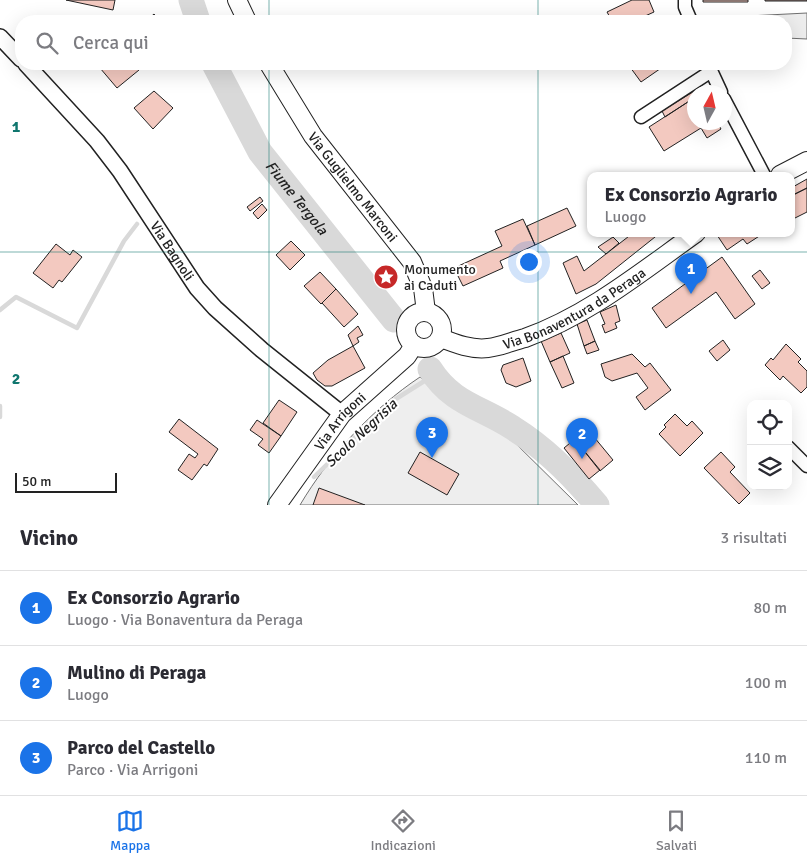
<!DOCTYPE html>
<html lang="it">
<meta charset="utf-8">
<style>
:root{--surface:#fff;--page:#f7f7f7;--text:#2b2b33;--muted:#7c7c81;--line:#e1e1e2;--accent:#1a73e8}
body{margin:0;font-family:Signika,sans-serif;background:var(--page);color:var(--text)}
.controls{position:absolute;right:15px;bottom:15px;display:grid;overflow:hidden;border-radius:10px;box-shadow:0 5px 20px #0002}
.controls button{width:45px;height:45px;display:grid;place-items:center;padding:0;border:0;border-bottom:1px solid var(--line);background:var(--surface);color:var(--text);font:25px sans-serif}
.compass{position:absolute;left:687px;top:85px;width:45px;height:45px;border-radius:50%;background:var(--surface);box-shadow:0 5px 20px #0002;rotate:8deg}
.scale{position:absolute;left:15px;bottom:12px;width:102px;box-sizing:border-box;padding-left:5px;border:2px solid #222;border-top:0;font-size:14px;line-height:18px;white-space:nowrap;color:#222;-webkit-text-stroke:4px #fff;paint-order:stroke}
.you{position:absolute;left:528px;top:261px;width:18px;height:18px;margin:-12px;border:4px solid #fff;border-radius:50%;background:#1a73e8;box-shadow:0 0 0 8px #1a73e833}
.badge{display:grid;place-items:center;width:32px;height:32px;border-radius:50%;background:var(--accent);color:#fff;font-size:16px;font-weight:700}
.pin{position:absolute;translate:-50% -41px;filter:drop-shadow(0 1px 2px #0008)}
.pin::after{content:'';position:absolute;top:26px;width:18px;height:15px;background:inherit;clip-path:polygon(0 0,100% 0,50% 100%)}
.popup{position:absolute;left:587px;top:172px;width:208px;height:65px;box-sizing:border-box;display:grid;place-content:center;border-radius:10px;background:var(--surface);filter:drop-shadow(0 1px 4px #0005);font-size:16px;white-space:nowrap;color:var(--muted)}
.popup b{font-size:19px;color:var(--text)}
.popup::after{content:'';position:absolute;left:50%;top:100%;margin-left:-10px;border:10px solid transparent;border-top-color:var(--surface)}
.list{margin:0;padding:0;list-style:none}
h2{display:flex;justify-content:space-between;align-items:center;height:65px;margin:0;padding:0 20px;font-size:21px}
h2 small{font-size:16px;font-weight:400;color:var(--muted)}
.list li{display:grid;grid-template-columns:32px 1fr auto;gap:15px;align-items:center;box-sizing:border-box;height:75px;padding:0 20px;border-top:1px solid var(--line)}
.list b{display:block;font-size:19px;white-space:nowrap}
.list p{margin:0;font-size:16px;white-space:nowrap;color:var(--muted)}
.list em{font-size:16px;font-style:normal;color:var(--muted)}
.icon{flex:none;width:28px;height:28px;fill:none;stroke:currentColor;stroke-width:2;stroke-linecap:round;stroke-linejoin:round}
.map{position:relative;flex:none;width:807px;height:505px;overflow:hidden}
.search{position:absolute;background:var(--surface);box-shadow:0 5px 20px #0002;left:15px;right:15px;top:15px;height:55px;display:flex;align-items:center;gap:12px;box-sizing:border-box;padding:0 18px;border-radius:20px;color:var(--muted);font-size:19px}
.sheet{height:290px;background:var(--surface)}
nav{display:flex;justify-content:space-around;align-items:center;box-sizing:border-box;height:70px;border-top:1px solid var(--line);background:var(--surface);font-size:14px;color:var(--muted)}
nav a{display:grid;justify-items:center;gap:2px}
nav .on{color:var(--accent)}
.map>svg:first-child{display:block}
.green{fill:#eee;stroke:#6f6f6f}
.parking{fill:#ededed;stroke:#6f6f6f}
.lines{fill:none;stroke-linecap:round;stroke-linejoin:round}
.stream{stroke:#d9d9d9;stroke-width:4.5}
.river{stroke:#d9d9d9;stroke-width:25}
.building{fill:#f3c9c0;stroke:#222}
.minor-casing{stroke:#222;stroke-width:15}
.tertiary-casing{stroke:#222;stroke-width:18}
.secondary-casing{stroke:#222;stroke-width:20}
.minor{stroke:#fff;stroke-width:12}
.tertiary{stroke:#fff;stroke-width:15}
.secondary{stroke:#fff;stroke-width:18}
.grid{fill:none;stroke:#0f766e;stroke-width:1;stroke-opacity:0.55}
.labels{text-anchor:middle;stroke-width:4;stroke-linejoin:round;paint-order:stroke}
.street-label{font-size:14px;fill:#222;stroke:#fff}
.poi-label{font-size:14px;fill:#222;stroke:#fff;text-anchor:start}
.water-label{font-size:15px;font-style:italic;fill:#222;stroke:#fff}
.grid-label{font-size:16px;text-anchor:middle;font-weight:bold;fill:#0f766e;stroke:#fff;stroke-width:4;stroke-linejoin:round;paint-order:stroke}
</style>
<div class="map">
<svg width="807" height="505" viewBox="0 0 807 505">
<rect width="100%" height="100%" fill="#fff"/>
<!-- green -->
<path class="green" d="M420,377l33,29 53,28 72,71h-278c29,-49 72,-96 120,-128z"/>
<!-- parking -->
<path class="parking" d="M807,13v26l-21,-1v-17h-77v-3z"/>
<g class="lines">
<!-- stream -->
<path class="stream" d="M0,310l16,-13 61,31 47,-87 13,-17
M0,406v11
M314,477l77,-75 43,-27"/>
<!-- river -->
<g class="river">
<path d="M191,0l7,21"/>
<path id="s1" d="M214,64l46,88 134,168"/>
<path d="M430,369c22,35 51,38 83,59 32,20 60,48 84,77"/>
</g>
</g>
<!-- building -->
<path class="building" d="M66,0h49l-2,10z
M632,0h17l5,12 -20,9h-22l-5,-9z
M703,0h45v2h-45z
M765,0h42v1h-42z
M154,14l6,7h-14z
M105,64h28l6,6 -22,18 -17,-20z
M635,64h32l-26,18 -11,-15z
M696,90l2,2h-4v6l-29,19 -3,-6z
M154,91l19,17 -20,21 -19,-21z
M694,98v24h23l4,7 -14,9 -6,-10 -37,23 -15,-24z
M807,179v9l-16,8v-8z
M807,188v24l-16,8v-24z
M260,197l3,4 -13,10 -3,-4z
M262,204l5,6 -9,9 -5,-6z
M567,208l9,18 -41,19 -8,-19z
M523,219l12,26 -35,16 3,7 -40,18 -9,-18 48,-22 -7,-15z
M633,233h27l-64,51 -20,10 -13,-31 14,-7 7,15z
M720,233h44l-17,11 -4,-5 -16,11 -10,-15z
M613,237l6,6 -13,11 -8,-7z
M291,241l14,14 -15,15 -14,-15z
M56,244l14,11 3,-5 9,7 -20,25 -3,-2 -6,8 -20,-15z
M722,257l33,47 -20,15 -19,-27 -50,36 -14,-20z
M760,270l10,13 -8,6 -10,-13z
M320,272l16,17 -15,15 -17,-18z
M336,289l22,25 -14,13 -22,-24z
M616,305l4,16 -5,2 2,5 -12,5 -3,-8 3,-1 -5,-12z
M587,320l8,21 -11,5 -7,-22z
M358,326l5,9 -6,3 2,4 -6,4 -5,-11z
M561,333l9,20 -20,9 -9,-21z
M723,340l7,10 -13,11 -8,-10z
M595,341l4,9 -12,4 -3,-8z
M786,344l15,15 -3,3 9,9v16l-6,6 -18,-17 -3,4 -15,-15 6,-7 2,2z
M353,346l12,22 -33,18h-7l-8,-6 -4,-7 15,-13z
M632,354l13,13 5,-4 21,27 -26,20 -9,-13 12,-9 -11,-15 -25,8 -7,-4 -4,-13z
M563,356l11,27 -12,5 -12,-26z
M523,358l8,23 -15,6 -10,-4 -5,-13 2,-5z
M279,400l18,12 -16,24 -18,-13z
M675,414l12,12 5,-5 11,12 -23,23 -21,-22 7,-7 -2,-2z
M179,419l39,30 -11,17 -3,-2 -12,16 -14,-10 11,-16 6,4 3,-4 -29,-22z
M257,420l24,16 -12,17 -11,-8 5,-6 -13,-9z
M581,434l7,8 -7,5 19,23 -11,9 -25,-31z
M594,437l19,23 -13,11 -19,-24z
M420,452l39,22 -12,21 -39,-22z
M721,452l14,15 -5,5 20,21 -11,11 -35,-36z
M319,488l46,17h-52z"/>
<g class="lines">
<defs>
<path id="minor" d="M685,0v7l6,14
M708,64l13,28
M724,99l40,76
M641,117l69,-45
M788,447l19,19"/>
<g id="tertiary">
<path d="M0,37l21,22"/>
<path id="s2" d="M26,64l71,77 23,30 77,117 18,20 47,42 80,64"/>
</g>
<g id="secondary">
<path d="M237,0l10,21"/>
<path id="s3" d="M269,64l44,72 99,126 11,26 3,24"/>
<path d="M780,175l27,-14"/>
<circle cx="424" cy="330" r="18"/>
<path id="s4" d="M441,338c15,6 31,12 47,10 12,-1 25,-7 37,-10 64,-23 116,-66 171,-105"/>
<path id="s5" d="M277,505l65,-91 65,-58 7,-11"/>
</g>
</defs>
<!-- minor casing -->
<use href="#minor" class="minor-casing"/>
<!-- tertiary casing -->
<use href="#tertiary" class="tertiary-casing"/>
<!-- secondary casing -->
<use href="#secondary" class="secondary-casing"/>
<!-- minor -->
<use href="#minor" class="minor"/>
<!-- tertiary -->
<use href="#tertiary" class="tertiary"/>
<!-- secondary -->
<use href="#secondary" class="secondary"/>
</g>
<!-- grid -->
<path class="grid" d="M269,0v21M538,0v21M269,64v441M538,64v441M0,252h807"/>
<!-- icons -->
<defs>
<symbol id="sight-disc" viewBox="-11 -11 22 22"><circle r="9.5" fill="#c62828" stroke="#fff"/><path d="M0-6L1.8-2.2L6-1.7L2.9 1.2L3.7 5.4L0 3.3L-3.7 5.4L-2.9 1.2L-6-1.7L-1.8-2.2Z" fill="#fff"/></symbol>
</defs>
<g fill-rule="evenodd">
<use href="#sight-disc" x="372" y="263" width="28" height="28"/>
</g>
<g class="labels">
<!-- street labels -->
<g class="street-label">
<text dy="5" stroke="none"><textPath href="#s3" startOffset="149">Via Guglielmo Marconi</textPath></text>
<text dy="5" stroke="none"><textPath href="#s2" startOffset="238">Via Bagnoli</textPath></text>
<text dy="5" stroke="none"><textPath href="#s4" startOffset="144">Via Bonaventura da Peraga</textPath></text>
<text dy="5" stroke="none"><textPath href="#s5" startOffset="105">Via Arrigoni</textPath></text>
</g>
<!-- poi labels -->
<g class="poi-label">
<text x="404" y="274">Monumento<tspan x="404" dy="16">ai Caduti</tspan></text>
</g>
<!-- water labels -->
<g class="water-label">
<text dy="5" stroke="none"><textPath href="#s1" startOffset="158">Fiume Tergola</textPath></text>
<text transform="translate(361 433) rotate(-43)" y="5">Scolo Negrisia</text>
</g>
</g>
<g class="grid-label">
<text x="16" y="132">1</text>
<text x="16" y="384">2</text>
</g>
</svg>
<div class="controls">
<button><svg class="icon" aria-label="locate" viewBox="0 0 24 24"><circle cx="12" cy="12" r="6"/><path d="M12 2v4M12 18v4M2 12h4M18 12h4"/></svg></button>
<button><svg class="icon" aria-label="layers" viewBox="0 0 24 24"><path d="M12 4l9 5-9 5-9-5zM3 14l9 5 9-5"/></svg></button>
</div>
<svg class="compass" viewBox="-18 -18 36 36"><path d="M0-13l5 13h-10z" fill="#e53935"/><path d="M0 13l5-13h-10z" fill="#7c7c81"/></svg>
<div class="scale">50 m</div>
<div class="you"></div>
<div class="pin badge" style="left:691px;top:294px">1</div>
<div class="popup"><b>Ex Consorzio Agrario</b>Luogo</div>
<div class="pin badge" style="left:582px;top:459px">2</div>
<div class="pin badge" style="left:432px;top:458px">3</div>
<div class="search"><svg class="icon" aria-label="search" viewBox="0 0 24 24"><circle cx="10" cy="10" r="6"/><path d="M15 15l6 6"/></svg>Cerca qui</div>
</div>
<section class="sheet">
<h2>Vicino<small>3 risultati</small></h2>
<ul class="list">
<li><span class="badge">1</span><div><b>Ex Consorzio Agrario</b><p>Luogo · Via Bonaventura da Peraga</p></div><em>80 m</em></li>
<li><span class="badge">2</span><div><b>Mulino di Peraga</b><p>Luogo</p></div><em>100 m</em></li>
<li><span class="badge">3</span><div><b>Parco del Castello</b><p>Parco · Via Arrigoni</p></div><em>110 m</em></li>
</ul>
</section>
<nav>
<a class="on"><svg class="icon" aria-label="map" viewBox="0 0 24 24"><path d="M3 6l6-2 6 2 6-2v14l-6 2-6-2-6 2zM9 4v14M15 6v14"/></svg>Mappa</a>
<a><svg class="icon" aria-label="directions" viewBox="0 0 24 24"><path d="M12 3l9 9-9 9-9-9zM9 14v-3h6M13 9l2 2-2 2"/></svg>Indicazioni</a>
<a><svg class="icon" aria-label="saved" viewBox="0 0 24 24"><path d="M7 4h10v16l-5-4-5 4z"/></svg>Salvati</a>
</nav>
